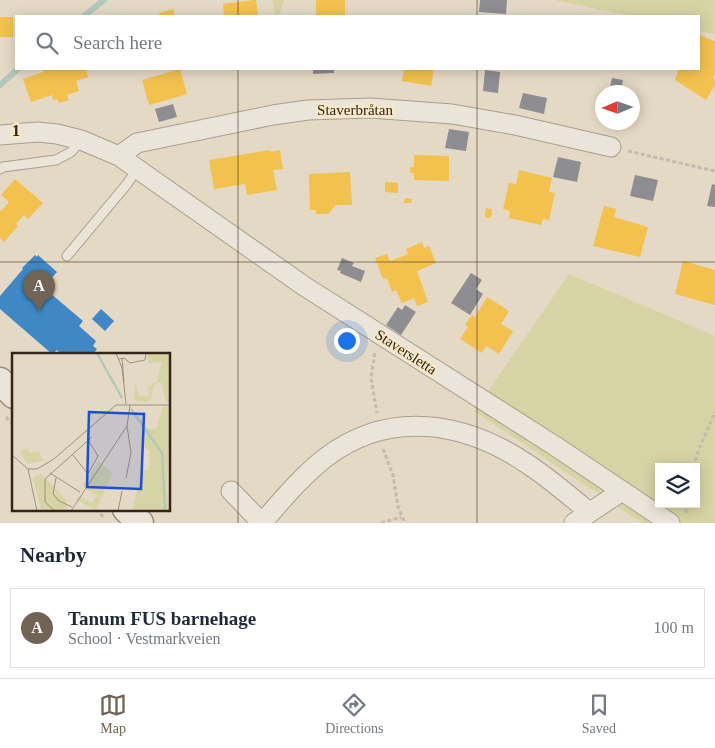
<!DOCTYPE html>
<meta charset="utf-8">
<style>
:root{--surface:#fff;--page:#f2f2f3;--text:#1f2937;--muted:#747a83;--line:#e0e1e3;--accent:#726454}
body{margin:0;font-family:Georgia,serif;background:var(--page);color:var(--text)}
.controls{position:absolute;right:15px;bottom:15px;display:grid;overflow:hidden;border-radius:0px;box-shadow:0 2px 12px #0003}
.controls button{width:45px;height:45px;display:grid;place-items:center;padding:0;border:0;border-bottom:1px solid var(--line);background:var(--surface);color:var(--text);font:25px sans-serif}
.compass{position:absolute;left:595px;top:85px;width:45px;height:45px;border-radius:50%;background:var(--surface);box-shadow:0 2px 12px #0003;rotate:268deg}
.you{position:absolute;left:346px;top:340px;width:18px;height:18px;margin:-12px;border:4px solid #fff;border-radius:50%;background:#1a73e8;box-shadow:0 0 0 8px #1a73e833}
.badge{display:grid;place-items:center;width:32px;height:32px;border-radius:50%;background:var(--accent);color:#fff;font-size:16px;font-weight:700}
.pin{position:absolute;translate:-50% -41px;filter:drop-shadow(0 1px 2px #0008)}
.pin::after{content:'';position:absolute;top:26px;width:18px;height:15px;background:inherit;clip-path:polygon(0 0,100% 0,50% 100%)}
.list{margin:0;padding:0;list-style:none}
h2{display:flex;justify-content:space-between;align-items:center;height:65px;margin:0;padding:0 20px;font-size:21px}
h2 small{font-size:16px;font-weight:400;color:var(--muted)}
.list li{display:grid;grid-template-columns:32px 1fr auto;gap:15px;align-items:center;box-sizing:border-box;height:80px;margin:0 10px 10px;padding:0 10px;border:1px solid var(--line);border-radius:0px}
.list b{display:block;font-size:19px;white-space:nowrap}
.list p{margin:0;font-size:16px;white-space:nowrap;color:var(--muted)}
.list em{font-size:16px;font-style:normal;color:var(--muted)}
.icon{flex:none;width:28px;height:28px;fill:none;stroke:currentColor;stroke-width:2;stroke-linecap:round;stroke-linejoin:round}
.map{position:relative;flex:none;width:715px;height:523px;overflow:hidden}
.search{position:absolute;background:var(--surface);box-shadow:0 2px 12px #0003;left:15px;right:15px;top:15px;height:55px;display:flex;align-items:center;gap:12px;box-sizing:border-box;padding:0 18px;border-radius:0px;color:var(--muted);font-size:19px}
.sheet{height:155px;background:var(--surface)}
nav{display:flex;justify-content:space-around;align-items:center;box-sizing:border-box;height:70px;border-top:1px solid var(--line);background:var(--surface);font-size:14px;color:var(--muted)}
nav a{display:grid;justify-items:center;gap:2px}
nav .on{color:var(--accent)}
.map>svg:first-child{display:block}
.green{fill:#d6d4a5;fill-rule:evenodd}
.homes{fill:#f2c14e}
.schools{fill:#3f88c5}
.industry{fill:#8d8d92}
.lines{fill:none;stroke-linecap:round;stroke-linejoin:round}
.stream{stroke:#b2c8b9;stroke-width:6}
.service-casing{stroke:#a89e8f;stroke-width:11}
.minor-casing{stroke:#a89e8f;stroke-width:21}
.secondary-casing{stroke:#978d7f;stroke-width:29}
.path{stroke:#c3bbb0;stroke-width:3;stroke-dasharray:4 2.5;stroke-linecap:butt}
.service{stroke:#ebe4d8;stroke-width:9}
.minor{stroke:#ebe4d8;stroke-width:19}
.secondary{stroke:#ebe4d8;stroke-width:26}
.grid{fill:none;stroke:#352518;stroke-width:1;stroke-opacity:0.55}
.labels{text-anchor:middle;stroke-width:5;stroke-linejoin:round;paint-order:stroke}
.street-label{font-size:15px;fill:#352518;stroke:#f8e8c7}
.inset-river{fill:none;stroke:#b2c8b9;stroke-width:2.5}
.inset-road{fill:none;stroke:#9e917f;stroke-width:1}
.view{fill:#1d4ed8;fill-opacity:0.15;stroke:#1d4ed8;stroke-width:2.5}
.inset-edge{fill:none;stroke:#352518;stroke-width:2.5}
.grid-label{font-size:16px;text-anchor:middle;font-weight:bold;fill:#352518;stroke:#f8e8c7;stroke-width:5;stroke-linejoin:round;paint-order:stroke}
</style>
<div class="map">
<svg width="715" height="523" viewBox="0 0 715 523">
<rect width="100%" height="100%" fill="#e4d9c4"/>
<!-- green -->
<path class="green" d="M272,0h12l-5,16h-3z
M554,0h161v34l-16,-3v-15h-68z
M569,274l146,62v187h-73l-168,-112zM659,467h37v37h-37z"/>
<!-- homes -->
<path class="homes" d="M254,0h2l2,16h-34l-1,-12z
M316,0h29v16h-29z
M173,9l2,7h-15l-1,-3z
M0,17h13v20h-13z
M699,35l16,6v33l-2,4 2,2v5l-9,15 -31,-20 4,-11h20z
M43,69h43l2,8 -12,4 3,10 -12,4 2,5 -10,3 -2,-4 -4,1 -1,-5 -21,7 -8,-23 20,-7z
M180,69l7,25 -38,11 -7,-25z
M404,69h30l-3,17 -29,-5z
M270,150l1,2 9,-2 3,19 -10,1 4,20 -30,5 -2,-11 -31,5 -5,-29z
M414,155l35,1v25l-35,-1v-7h-4v-6h4z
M519,170l33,8 -3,14 6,1 -6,27 -6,-1 -2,6 -32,-7 1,-7 -7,-2 6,-26 7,1z
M350,172l2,33h-16l-8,9h-12v-4h-6l-1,-36z
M15,179l28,24 -15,16 -4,-4 -8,9 2,2 -14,16 -4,-4v-28l1,1 8,-9 -8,-7z
M385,182l13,1v10l-13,-1z
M405,198l7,1 -1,4h-7z
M604,206l12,3 -2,8 34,10 -8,30 -47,-11z
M486,208l6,1 -1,9 -6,-1z
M422,242l2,6 5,-2 7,17 -19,8 11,31 -11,4 -3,-8 -12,5 -6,-13 -4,2 -5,-14 -4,1 -8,-21 12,-4 3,7 18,-7 -2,-5z
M683,261l32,9v35l-40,-11z
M487,297l22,14 -8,13 12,7 -14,23 -13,-8 -4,7 -22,-14 8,-12 -3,-2 7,-10 3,2z"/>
<!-- schools -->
<path class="schools" d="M35,255l2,2 1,-2 19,17 -14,15 40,34 -4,5 17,15 -3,5 4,3 -4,5h-32l-4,-4 -5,4 -52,-45v-13l23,-27 -1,-1z
M101,309l13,12 -9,10 -13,-12z"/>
<!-- industry -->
<path class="industry" d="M480,0h27l-1,14 -27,-2z
M313,69h21v4l-21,1z
M485,70l15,2 -2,21 -15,-2z
M612,78l11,2 -2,12h-12z
M523,93l24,5 -3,16 -25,-6z
M173,104l4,13 -18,5 -4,-13z
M449,129l20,3 -3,19 -21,-3z
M558,157l23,5 -4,20 -24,-5z
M635,175l23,5 -5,21 -23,-5z
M712,184l3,1v22l-8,-1z
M342,258l12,5 -2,3 13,5 -4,11 -21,-9 1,-2 -4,-1z
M471,273l11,7 -6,9 7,5 -13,21 -19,-12z
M405,305l11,7 -15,23 -15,-10 12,-18 4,3z"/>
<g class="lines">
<!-- stream -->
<path class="stream" d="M84,16l20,-16
M0,85l18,-16"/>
<defs>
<path id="service" d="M0,169l3,-2 53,-7 15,-8 10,-12
M67,256l60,-72 10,-15"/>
<path id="minor" d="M0,135l38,-3 19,2 24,6 38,16 185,130 251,160 115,77
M119,156l18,-13 136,-28 35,-5 62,-2 82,6 63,11 96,22
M231,491l31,32
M262,523c20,-23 39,-46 63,-65 65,-50 141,-36 204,7 21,14 41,31 60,47
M574,523l48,-32"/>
<path id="secondary" d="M0,381l14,14
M126,509l14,14"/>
</defs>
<!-- service casing -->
<use href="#service" class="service-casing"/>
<!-- minor casing -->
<use href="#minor" class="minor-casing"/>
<!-- secondary casing -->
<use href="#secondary" class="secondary-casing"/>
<!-- path -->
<path class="path" d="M628,151l87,20
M375,353l-4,25 6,35
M6,417l8,9
M383,449l10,26 5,32 7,16
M694,467l3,-13 18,-42
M96,509l8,9
M686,513l1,-9
M381,523l20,-6"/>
<!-- service -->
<use href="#service" class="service"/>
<!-- minor -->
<use href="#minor" class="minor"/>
<!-- secondary -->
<use href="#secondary" class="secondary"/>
</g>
<!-- grid -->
<path class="grid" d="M238,0v16M477,0v16M238,69v454M477,69v454M0,262h715"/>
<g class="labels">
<!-- street labels -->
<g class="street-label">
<text x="355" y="115">Staverbråtan</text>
<text transform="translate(406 352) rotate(33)" y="5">Staversletta</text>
</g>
</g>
<!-- overview -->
<g transform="translate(12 353)">
<rect width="158" height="158" fill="#e4d9c4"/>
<path d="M135,0h22v49l-3,-1 -5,-19 -7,2 -4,17 -11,1 -5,-3 1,-18 4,15h11l-3,-8 10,-7 5,-19 -14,1zM151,53l7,1 -3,83 2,20 -37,1 10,-40 7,-1 1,-18 -9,-9 3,-1 -1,-14 13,1zM15,95l3,5 9,-2 4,10 -16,3 -7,-13zM87,109l14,11 -12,25 -19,-12zM29,121l26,27v9h-26l-8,-33zM67,143l13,7 4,-7 5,3 -5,11 -19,-10z" fill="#d6d4a5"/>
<path class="inset-river" d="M85,0l25,45M119,56l31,44 3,58"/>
<path class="inset-road" d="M104,0l6,15 4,36M110,5l2,24M107,6l5,-1 6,5 15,-3 1,-7M0,102l16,14M61,102l15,19M38,120l30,19M76,121l10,-18 -10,-16M44,125l-3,16 6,7 13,6M114,125l5,-25 -4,-27M25,158l-9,-42h9l17,-10 62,-54h54M43,158l-10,-9v-23l47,-42M59,158l56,-85 3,-21M106,158l4,-20"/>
<path class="view" d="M77,59l55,2 -3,75 -54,-2z"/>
<rect width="158" height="158" class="inset-edge"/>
</g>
<g class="grid-label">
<text x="16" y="136">1</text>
</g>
</svg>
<div class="controls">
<button><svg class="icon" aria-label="layers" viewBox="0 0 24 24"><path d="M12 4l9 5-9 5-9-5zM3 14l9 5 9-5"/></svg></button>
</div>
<svg class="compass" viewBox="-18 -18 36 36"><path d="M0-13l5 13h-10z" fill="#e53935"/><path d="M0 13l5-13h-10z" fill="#747a83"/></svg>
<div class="you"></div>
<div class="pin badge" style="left:39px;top:311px">A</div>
<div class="search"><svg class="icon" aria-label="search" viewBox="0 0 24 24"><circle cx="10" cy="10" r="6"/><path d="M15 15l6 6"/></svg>Search here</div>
</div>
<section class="sheet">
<h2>Nearby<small></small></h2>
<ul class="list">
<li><span class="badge">A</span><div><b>Tanum FUS barnehage</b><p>School · Vestmarkveien</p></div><em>100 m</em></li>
</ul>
</section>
<nav>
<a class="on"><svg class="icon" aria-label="map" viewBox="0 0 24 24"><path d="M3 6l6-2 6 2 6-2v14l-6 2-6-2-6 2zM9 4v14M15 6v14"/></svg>Map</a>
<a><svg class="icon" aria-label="directions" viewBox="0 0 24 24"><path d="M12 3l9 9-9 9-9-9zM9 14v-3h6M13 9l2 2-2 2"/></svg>Directions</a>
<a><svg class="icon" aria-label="saved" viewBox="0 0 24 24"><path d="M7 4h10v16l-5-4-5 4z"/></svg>Saved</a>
</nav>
